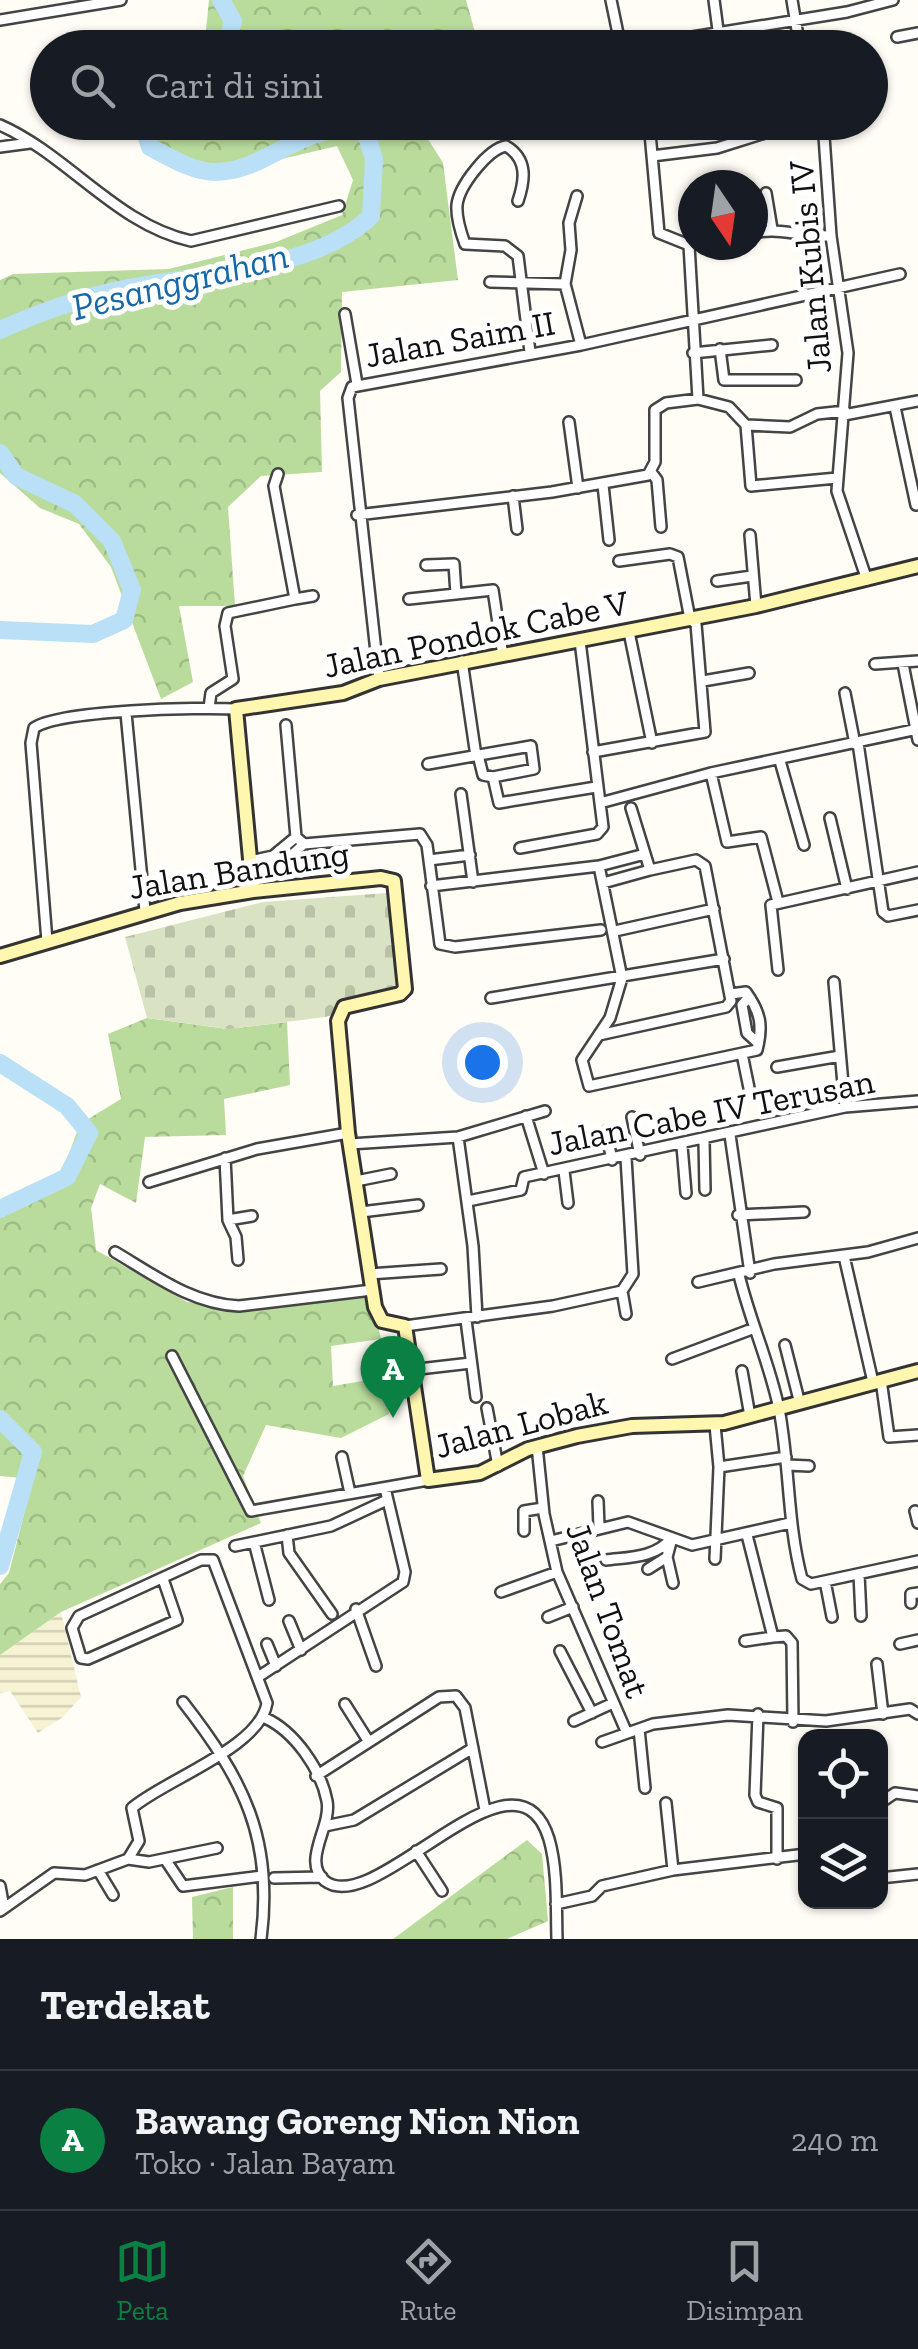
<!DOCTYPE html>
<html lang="id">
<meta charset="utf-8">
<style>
:root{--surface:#171b24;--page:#20242c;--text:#f1f3f6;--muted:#9ea1a6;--line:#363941;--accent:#0b8043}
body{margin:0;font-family:"Zilla Slab",serif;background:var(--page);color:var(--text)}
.controls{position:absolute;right:30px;bottom:30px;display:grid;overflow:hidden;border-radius:20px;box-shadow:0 2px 8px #0004}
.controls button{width:90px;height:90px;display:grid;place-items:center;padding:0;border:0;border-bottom:2px solid var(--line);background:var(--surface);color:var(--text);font:50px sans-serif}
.compass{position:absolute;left:678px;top:170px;width:90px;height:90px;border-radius:50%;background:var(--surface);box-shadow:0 2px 8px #0004;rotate:167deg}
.you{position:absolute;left:482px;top:1062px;width:35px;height:35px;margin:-25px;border:8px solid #fff;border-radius:50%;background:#1a73e8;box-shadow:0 0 0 15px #1a73e833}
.badge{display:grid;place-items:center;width:65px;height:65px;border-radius:50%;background:var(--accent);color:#fff;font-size:32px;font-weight:700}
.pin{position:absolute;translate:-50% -82px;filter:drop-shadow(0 2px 5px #0008)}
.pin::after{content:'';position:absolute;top:52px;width:35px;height:30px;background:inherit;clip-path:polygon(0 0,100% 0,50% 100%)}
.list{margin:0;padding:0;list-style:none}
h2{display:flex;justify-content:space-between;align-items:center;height:130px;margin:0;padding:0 40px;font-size:42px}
h2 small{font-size:32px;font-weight:400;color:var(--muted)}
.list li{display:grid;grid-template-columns:65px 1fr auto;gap:30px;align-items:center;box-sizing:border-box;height:140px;padding:0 40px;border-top:2px solid var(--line)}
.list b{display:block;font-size:38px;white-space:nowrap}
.list p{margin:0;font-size:32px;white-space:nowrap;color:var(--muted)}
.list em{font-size:32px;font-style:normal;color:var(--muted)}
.icon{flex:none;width:55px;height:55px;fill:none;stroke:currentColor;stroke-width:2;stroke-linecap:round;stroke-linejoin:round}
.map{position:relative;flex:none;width:918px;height:1939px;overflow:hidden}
.search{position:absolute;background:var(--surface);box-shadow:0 2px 8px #0004;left:30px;right:30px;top:30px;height:110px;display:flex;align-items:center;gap:25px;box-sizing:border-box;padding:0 35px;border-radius:55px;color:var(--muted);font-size:38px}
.sheet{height:270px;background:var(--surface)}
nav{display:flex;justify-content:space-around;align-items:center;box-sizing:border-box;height:140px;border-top:2px solid var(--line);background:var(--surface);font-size:28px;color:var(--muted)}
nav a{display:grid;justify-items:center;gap:5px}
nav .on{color:var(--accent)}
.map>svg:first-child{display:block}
.farmland{fill:url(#farmland-rules)}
.forest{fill:url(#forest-crowns)}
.cemetery{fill:url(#cemetery-stones)}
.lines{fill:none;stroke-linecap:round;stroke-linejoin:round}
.river{stroke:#b9e0f7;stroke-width:18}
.street-casing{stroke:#444;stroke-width:14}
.secondary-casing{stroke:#333;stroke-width:18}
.street{stroke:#fff;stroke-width:9}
.secondary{stroke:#fff6b0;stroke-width:12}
.labels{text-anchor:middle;stroke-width:10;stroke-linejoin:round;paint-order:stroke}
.street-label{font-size:35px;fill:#111;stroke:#fff}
.water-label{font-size:38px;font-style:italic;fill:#1768a6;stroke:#fff}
</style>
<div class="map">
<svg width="918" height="1939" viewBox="0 0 918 1939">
<defs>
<pattern id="farmland-rules" width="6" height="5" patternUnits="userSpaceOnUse" patternTransform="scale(2.5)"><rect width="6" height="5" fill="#f6f3d4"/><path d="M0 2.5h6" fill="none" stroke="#d2cfb5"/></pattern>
<pattern id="forest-crowns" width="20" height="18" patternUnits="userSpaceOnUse" patternTransform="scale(2.5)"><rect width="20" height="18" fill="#b9dc9c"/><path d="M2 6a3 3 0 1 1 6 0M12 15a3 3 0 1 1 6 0" fill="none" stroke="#9ebc85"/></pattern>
<pattern id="cemetery-stones" width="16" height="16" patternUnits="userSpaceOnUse" patternTransform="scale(2.5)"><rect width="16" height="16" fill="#d9e3c4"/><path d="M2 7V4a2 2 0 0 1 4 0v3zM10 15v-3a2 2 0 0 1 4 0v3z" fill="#b9c2a7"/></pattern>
</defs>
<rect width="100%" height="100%" fill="#fffdf5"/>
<!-- farmland -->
<path class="farmland" d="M61,1612l20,85 -18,20 -25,16 -28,-42 -10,2v-38z"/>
<!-- forest -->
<path class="forest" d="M209,0h257l13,47h-283l9,-7z
M141,123h277l25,40 15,117 -116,12 -1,80 -21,19 2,81 -61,4 -33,31 7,99h-56l14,76 -32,17 -50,-132 -32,-43 -39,-16 -40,-35v-193l13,-6 156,-5 107,-27 66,-27 11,-35 -16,-34 -123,29 -51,-19z
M147,1018l81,11 59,-7 3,63 -66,14 2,36 -81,2 -9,66 -36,-19 -9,24 5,42 91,52 63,7 121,-13 10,43 -50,7 2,40 53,-9 3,37 -48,24 -75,-13 -23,51 18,47 -200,89 -61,43v-71l9,-11 24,-94 -33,-3v-268l61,-33 19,-51 41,-25 -13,-65z
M527,1840l15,14 6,67 -41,18h-114z
M233,1887v52h-40l-1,-42z"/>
<!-- cemetery -->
<path class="cemetery" d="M387,893l14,103 -76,21 -96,12 -82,-11 -22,-81 138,-35z"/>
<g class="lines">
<!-- river -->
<path class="river" d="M221,0l12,21 -7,27
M0,330c38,-17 83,-33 124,-41 73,-15 193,-19 247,-73l3,-57 -9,-29c-66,-9 -96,41 -149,42 -23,0 -47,-15 -66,-25l-8,-25
M0,453l16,23 59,28 37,37 20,49 -8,30 -31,14 -93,-4
M0,1063l67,43 22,27 -22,44 -67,32
M0,1419l33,33 -33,114"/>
<defs>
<path id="street" d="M611,0l10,48
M714,0l4,30
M792,0l8,48
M0,20l121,-20
M897,37l21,-4
M624,48l223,-36 46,-12
M649,122l10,111 30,12
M823,122l8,114 17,117 -11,138 30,89
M0,125c68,30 117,100 191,116l148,-35
M0,147l30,-4
M652,156l65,-8 83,-26
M766,193l6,36
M577,196l-8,27 2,27 -6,34 16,61
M518,201c7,-21 10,-42 -12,-55 -18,3 -47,40 -49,59 -1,12 4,28 8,39l40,2 13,10 12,96
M753,233c28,-6 50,4 78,3
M490,282l75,2
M345,314l12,70
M720,349l4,31h72
M693,353l79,-8
M698,399l31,8 17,18 5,61 86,-8
M895,407l21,98
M844,415l74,-14
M569,422l9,66
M746,425l44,2 27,-13 28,-3
M651,472l6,8 4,47
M603,485l6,55
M513,496l4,33
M357,515l195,-23 96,-17 7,-13v-52l11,-7 32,-4 -9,-154
M750,535l6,71
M426,565l28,-1 2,30
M717,581l35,-5
M295,599l18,-3
M409,599l84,-9 10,66
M629,632l23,111
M580,641l20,162
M462,661l14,95
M875,664l43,-3
M903,664l15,76
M379,679l-31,-281 4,-11 229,-42 319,-71
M703,681l46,-8
M845,693l10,51
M209,708l2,-15 22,-14 -8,-53 3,-13 67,-14 -21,-113 4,-12
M126,713l19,198
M286,725l10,112 8,7 116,-10 7,11 13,99 15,3 146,-17
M858,743l25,169 5,4 30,-6
M593,752l112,-20 -9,-108 -6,-5 -12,-62 -8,-3 -51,7
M478,755l5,20 10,2
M780,761l24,84
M428,764l103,-18 3,23 -41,8 6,26 97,-16
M711,773l16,69 34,-5 17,65
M461,794l12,88
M830,818l17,71
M520,848l77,-14 6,-7 -3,-24 111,-30 207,-44
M429,860l41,-5
M250,861l23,-5 23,-19
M599,866l23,112 -12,40 -28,42 7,26 168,-36c6,-24 4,-37 -11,-58l-15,2
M251,873l26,-5 27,-24
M603,883l47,-13
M431,886l168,-20 46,-12
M615,931l99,-22
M47,941l-16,-198 3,-15c25,-18 166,-21 202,-19
M778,970l-7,-65 147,-33
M834,982l11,125
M749,997l-7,8 5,28 11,10
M491,998l233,-39
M599,1035l127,-28 5,-6 -26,-135 -9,-6 -46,10 -19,-62
M742,1054l7,34
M777,1067l63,-11
M526,1116l18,58
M632,1117l8,38
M606,1131l6,29
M730,1135l20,138
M458,1137l15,109 4,71
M704,1141l1,49
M350,1144l108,-7 87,-26
M682,1146l4,47
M225,1158l3,62
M564,1171l4,32
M356,1181l35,-7
M149,1182l108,-33 91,-16
M468,1201l53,-11 3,-13 321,-70 73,-6
M361,1212l57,-7
M738,1215l66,-3
M115,1252c39,23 77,52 124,54l133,-16
M844,1256l29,126
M238,1260l-2,-23 -8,-17 24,-4
M369,1274l72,-5
M739,1275c11,46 31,89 40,134 11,57 8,114 23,170l9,5 107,-23
M698,1282l76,-18 94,-12 50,-14
M622,1291l4,23
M466,1320l10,77
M405,1326l148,-20 69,-15 11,-17 -7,-116
M785,1345l14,55
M172,1356l79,155 177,-31
M672,1359l80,-30
M410,1370l61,-7
M742,1371l8,45
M881,1380l8,57 29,-2
M487,1408l11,58
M715,1425l4,42 -4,92
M537,1446l7,68 13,58 69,159
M342,1457l8,36
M787,1465l22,1
M719,1467l67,-10
M598,1501l1,26
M915,1511l3,12
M524,1531v-20l19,-3
M287,1535l2,18 43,61
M747,1535l26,102 13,-1 6,7 1,79
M551,1541l77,-19 64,23 98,-22
M254,1542l15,58
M235,1546l96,-20 56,-26
M667,1557l6,26
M606,1560c24,-3 49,-2 66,-22
M648,1569l19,-12 4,-15
M859,1574l2,42
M825,1581l7,36
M501,1592l56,-20
M911,1603v-9l7,-1
M356,1609l20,57
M548,1617l25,-10
M289,1621l12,29
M745,1641l28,-4
M267,1644l9,22
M900,1644l18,-4
M560,1651l32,62
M877,1664l6,50
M258,1677l145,-95 2,-10 -20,-84
M183,1702c60,77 91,136 78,237
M345,1704l24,38
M758,1714l-3,81 3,7 19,6v51
M265,1718c29,13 56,51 62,83 5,26 -26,60 -2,80 51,39 191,-150 224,-42 9,31 7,69 8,100
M574,1721l39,-18
M639,1729l6,59
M602,1742l51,-18 75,-9 98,6 84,-12 8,5
M316,1776l123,-79 17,-1 9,12 20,102
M666,1803l7,67
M880,1803l15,-10 23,3
M325,1826l29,-6 119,-72
M416,1851l26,40
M128,1859l21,3 68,-14
M165,1859l18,27 79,-10
M98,1870l15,25
M274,1878l48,-1
M880,1878l38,-4
M0,1886l4,22
M556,1904l36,-8 10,-10 71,-16 133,-16
M0,1911l54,-38 31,2 43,-16 11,-18 -7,-33c32,-28 128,-60 135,-105l-54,-143h-12l-122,56 -7,12 9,30 7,1 89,-39 -14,-41"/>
<path id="secondary" d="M253,891l-17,-182 107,-16 36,-14 377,-73 162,-40
M0,956l180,-53 73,-12 128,-13 13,3 11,108 -5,5 -56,13 -6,14 10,112 27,174 7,14 23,5 23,154 52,-7 48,-24 49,-13 55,-10 92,-3 194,-52"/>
</defs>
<!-- street casing -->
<use href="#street" class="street-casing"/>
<!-- secondary casing -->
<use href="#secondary" class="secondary-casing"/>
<!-- street -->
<use href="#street" class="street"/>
<!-- secondary -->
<use href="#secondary" class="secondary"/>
</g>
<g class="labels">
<!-- street labels -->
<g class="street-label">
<text transform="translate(810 267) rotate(-95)" y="12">Jalan Kubis IV</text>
<text transform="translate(460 339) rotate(-10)" y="12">Jalan Saim II</text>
<text transform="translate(476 634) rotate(-12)" y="12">Jalan Pondok Cabe V</text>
<text transform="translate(239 870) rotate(-9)" y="12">Jalan Bandung</text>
<text transform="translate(711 1112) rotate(-11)" y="12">Jalan Cabe IV Terusan</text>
<text transform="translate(521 1424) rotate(-15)" y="12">Jalan Lobak</text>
<text transform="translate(608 1610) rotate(70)" y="12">Jalan Tomat</text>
</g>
<!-- water labels -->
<g class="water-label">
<text transform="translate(180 281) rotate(-14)" y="13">Pesanggrahan</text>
</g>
</g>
</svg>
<div class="controls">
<button><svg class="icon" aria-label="locate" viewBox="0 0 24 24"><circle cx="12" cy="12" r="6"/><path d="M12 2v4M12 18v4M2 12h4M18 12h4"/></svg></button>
<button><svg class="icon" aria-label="layers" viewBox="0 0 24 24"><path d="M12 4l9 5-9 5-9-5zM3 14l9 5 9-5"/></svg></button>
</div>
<svg class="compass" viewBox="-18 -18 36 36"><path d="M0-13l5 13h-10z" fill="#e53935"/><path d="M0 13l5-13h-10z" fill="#9ea1a6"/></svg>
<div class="you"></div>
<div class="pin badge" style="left:393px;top:1418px">A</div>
<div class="search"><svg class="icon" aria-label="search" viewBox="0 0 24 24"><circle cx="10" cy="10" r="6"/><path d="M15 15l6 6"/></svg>Cari di sini</div>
</div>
<section class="sheet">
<h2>Terdekat<small></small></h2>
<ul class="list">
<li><span class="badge">A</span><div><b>Bawang Goreng Nion Nion</b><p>Toko · Jalan Bayam</p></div><em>240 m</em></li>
</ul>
</section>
<nav>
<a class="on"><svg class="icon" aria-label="map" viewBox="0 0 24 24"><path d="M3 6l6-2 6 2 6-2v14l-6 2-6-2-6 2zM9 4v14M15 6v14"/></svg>Peta</a>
<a><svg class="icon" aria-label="directions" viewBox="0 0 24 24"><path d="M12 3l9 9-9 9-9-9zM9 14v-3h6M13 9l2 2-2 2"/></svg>Rute</a>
<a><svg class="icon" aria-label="saved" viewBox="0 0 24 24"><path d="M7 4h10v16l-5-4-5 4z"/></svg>Disimpan</a>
</nav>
